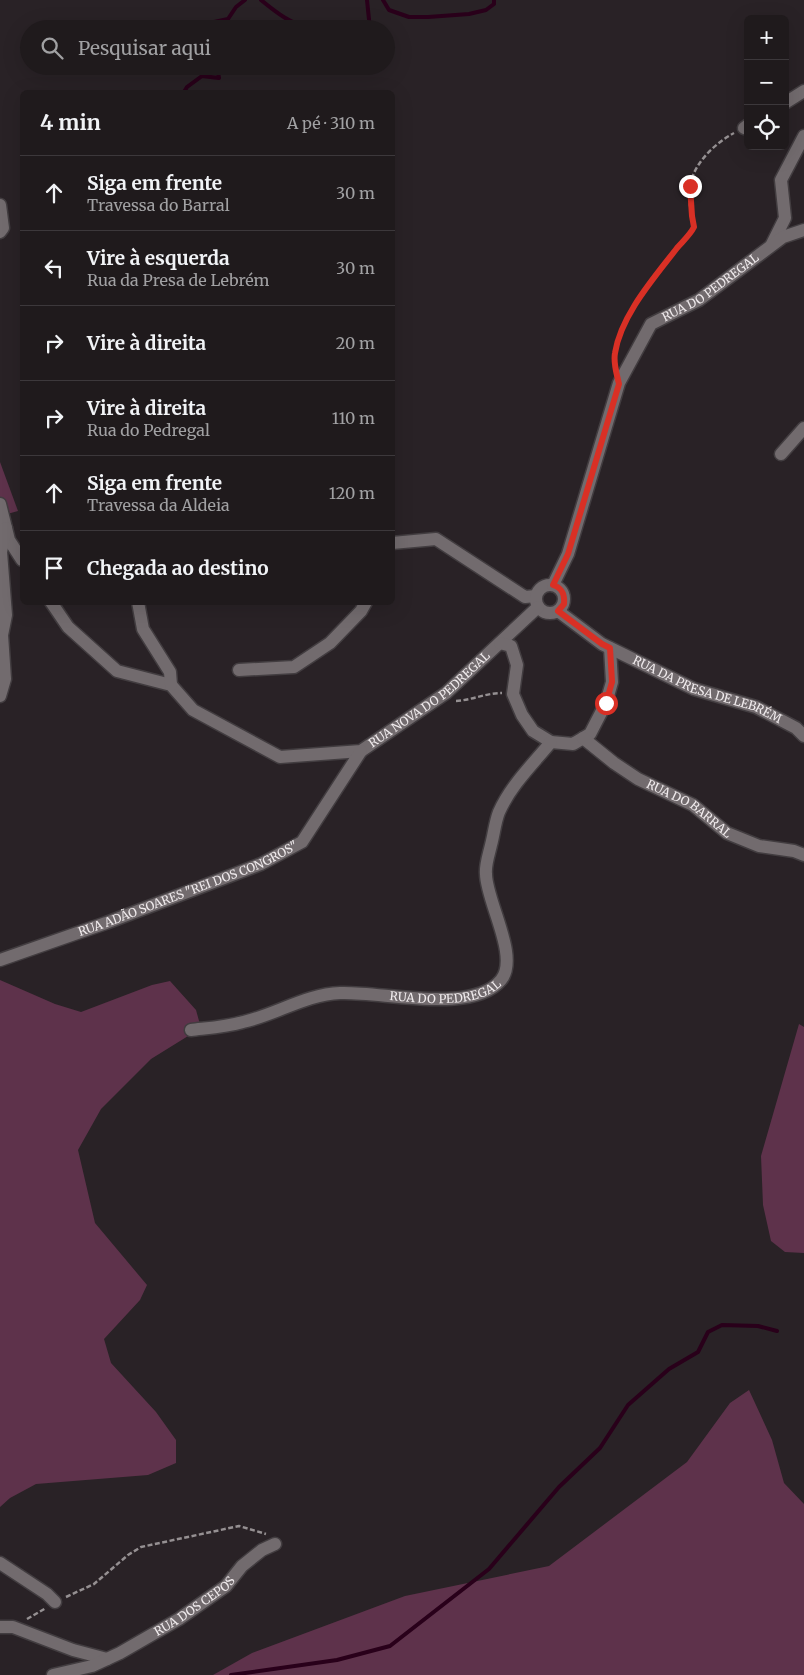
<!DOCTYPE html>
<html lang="pt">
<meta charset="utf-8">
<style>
:root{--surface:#1f1a1c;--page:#272325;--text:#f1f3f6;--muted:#a1a1a3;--line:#3c383b}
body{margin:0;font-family:Merriweather,serif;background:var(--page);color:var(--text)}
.controls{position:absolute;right:15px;top:15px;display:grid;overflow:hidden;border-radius:8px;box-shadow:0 5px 20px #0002}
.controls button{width:45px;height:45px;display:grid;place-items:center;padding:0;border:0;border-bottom:1px solid var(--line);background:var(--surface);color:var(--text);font:25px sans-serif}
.stop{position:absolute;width:15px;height:15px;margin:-11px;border:4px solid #d93025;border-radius:50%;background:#fff}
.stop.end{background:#d93025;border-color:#fff;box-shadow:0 1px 5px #0008}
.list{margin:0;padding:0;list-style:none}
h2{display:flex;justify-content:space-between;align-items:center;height:65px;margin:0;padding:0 20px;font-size:21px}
h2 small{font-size:16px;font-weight:400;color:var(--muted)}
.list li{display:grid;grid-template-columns:32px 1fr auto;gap:15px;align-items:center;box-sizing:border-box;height:75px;padding:0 20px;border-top:1px solid var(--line)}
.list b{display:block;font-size:19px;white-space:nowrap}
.list p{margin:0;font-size:16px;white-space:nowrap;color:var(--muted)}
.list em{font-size:16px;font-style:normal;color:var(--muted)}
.icon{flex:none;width:28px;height:28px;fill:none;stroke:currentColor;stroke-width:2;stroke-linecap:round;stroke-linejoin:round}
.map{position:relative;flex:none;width:804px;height:1675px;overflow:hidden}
.search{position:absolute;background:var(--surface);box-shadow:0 5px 20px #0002;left:20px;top:20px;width:375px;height:55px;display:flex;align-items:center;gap:12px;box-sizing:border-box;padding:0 18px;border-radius:28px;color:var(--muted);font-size:19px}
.panel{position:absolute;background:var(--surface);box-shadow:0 5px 20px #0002;left:20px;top:90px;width:375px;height:515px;border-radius:8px}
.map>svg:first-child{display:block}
.green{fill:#5e324b}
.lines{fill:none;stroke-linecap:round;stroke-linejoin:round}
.stream{stroke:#29001a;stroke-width:4}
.minor-casing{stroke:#423d40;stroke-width:15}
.path{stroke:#959092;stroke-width:2.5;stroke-dasharray:5 2.5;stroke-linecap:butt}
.minor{stroke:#726b6e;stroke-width:12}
.route{stroke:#d93025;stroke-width:6}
.labels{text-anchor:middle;stroke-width:5;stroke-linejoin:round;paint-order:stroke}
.street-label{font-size:12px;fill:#f0ebed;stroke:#1f191c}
</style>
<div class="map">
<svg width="804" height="1675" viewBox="0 0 804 1675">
<rect width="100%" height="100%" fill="#292226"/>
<!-- green -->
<path class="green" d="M0,462l18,49 -18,5z
M0,980l55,24 26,8 71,-27 18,-4 26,29 5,18 -50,31 -50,50 -23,41 17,73 52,62 -7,15 -36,39 7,24 45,49 20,28v23l-28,12 -112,9 -26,14 -10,9z
M799,1024l5,3v226l-19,-1 -14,-11 -8,-36 -2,-49z
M749,1390l23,50 12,43 20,21v171h-591l39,-22 153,-57 144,-30 138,-104 43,-59z"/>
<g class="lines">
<!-- stream -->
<path class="stream" d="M261,0c17,14 29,23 50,29
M367,0l3,29
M383,0l6,10 20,7h19l41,-3 17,-4 8,-6v-4
M206,29v-2l8,-5 14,-3 8,-12 9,-7
M184,92l3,-5 15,-11 17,2 -2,-12
M231,1675l106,-15 53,-14 99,-77 70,-82 41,-39 28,-43 41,-36 29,-17 10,-20 14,-7 36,1 19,5"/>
<defs>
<g id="minor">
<path d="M785,103l19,-12"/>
<path d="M744,128l4,-3"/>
<path d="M0,205l3,23 -3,4"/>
<path d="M772,244l13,-26 -4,-38 23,-44"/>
<path d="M781,454l23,-26"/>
<path d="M0,504l9,36 13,20"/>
<path d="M392,543l44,-4 89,58 11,-1"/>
<circle cx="550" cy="599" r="14"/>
<path id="s1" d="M553,585l15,-31 51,-171 32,-59 48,-24 84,-63 21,-7"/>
<path id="s2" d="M51,602l17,25 49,44 54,14 22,25 87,47 81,-6 85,-58 92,-86"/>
<path d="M138,602l5,27 27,43 1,13"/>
<path id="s3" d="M558,611l44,33 92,45 62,18 40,21 8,8"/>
<path d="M500,643l11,3 6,19 -4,29 9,21 11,16 18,11 22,2 17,-10 16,-31 6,-21 -2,-34"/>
<path d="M239,670l55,-3 36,-24 31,-32 5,-9"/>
<path d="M0,696l5,-17 -3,-44 4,-20 -5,-63 5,-24"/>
<path id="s4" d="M583,738l31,25 24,16 55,26 34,28 32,13 35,5 10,4"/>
<path id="s5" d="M0,960l106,-37 155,-59 41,-22 59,-91"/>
<path id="s6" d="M191,1030c17,-2 35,-3 52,-8 32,-7 64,-28 97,-29 42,-2 132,22 161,-13 19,-23 -15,-79 -15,-106 -1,-9 3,-20 5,-29 3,-11 4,-23 8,-33 12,-27 34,-48 52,-70"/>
<path d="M0,1563l47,31 8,8"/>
<path d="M0,1627h13l60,23 34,9"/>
<path id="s7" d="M53,1675l39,-9 28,-13 59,-34 47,-33 16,-20 20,-16 13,-6"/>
</g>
</defs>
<!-- minor casing -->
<use href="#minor" class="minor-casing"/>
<!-- path -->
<path class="path" d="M615,364c-1,-42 38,-85 62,-116 6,-7 13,-13 17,-21 -3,-12 -7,-34 -3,-46 6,-21 25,-38 43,-48
M456,701c16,-1 30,-8 46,-8
M66,1597l28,-13 34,-29 13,-8 98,-21 27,8
M27,1619l19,-11"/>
<!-- minor -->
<use href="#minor" class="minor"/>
</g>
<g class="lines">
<!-- route -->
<path class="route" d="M606,703l6,-21 -2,-34 -8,-4 -44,-33 6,-7c1,-10 -2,-16 -11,-19l15,-31 51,-170c-2,-10 -6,-20 -4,-31 6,-38 39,-75 62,-105 6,-7 13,-13 17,-21l-2,-11 -2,-30"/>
</g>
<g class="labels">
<!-- street labels -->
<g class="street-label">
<text dy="4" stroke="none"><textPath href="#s1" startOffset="350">RUA DO PEDREGAL</textPath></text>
<text dy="4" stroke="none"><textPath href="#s3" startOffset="170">RUA DA PRESA DE LEBRÉM</textPath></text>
<text dy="4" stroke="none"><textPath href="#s2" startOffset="451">RUA NOVA DO PEDREGAL</textPath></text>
<text dy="4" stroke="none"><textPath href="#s4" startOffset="128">RUA DO BARRAL</textPath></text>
<text dy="4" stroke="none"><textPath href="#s5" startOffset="201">RUA ADÃO SOARES "REI DOS CONGROS"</textPath></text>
<text dy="4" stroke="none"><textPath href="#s6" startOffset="261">RUA DO PEDREGAL</textPath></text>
<text dy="4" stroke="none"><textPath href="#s7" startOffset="159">RUA DOS CEPOS</textPath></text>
</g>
</g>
</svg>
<div class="controls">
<button>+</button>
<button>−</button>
<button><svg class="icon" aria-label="locate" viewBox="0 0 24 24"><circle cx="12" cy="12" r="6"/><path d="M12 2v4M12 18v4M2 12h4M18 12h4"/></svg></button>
</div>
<div class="stop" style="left:606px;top:703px"></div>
<div class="stop end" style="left:690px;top:186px"></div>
<div class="search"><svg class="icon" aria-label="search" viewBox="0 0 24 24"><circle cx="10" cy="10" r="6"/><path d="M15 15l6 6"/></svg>Pesquisar aqui</div>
<section class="panel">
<h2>4 min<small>A pé · 310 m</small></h2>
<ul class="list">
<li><svg class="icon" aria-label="ahead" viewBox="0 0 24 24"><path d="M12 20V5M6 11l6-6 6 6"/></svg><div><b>Siga em frente</b><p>Travessa do Barral</p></div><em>30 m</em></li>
<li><svg class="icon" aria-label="left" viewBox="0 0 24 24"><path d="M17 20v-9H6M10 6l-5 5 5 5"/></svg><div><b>Vire à esquerda</b><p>Rua da Presa de Lebrém</p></div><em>30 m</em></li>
<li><svg class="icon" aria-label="right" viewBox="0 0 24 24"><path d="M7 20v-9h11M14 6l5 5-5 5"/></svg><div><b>Vire à direita</b></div><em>20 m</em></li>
<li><svg class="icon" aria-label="right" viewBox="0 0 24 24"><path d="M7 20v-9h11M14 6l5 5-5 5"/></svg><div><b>Vire à direita</b><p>Rua do Pedregal</p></div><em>110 m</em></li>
<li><svg class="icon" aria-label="ahead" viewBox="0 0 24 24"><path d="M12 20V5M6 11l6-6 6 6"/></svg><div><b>Siga em frente</b><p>Travessa da Aldeia</p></div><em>120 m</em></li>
<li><svg class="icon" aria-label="arrive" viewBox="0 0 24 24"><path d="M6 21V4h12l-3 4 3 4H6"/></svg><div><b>Chegada ao destino</b></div></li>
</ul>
</section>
</div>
